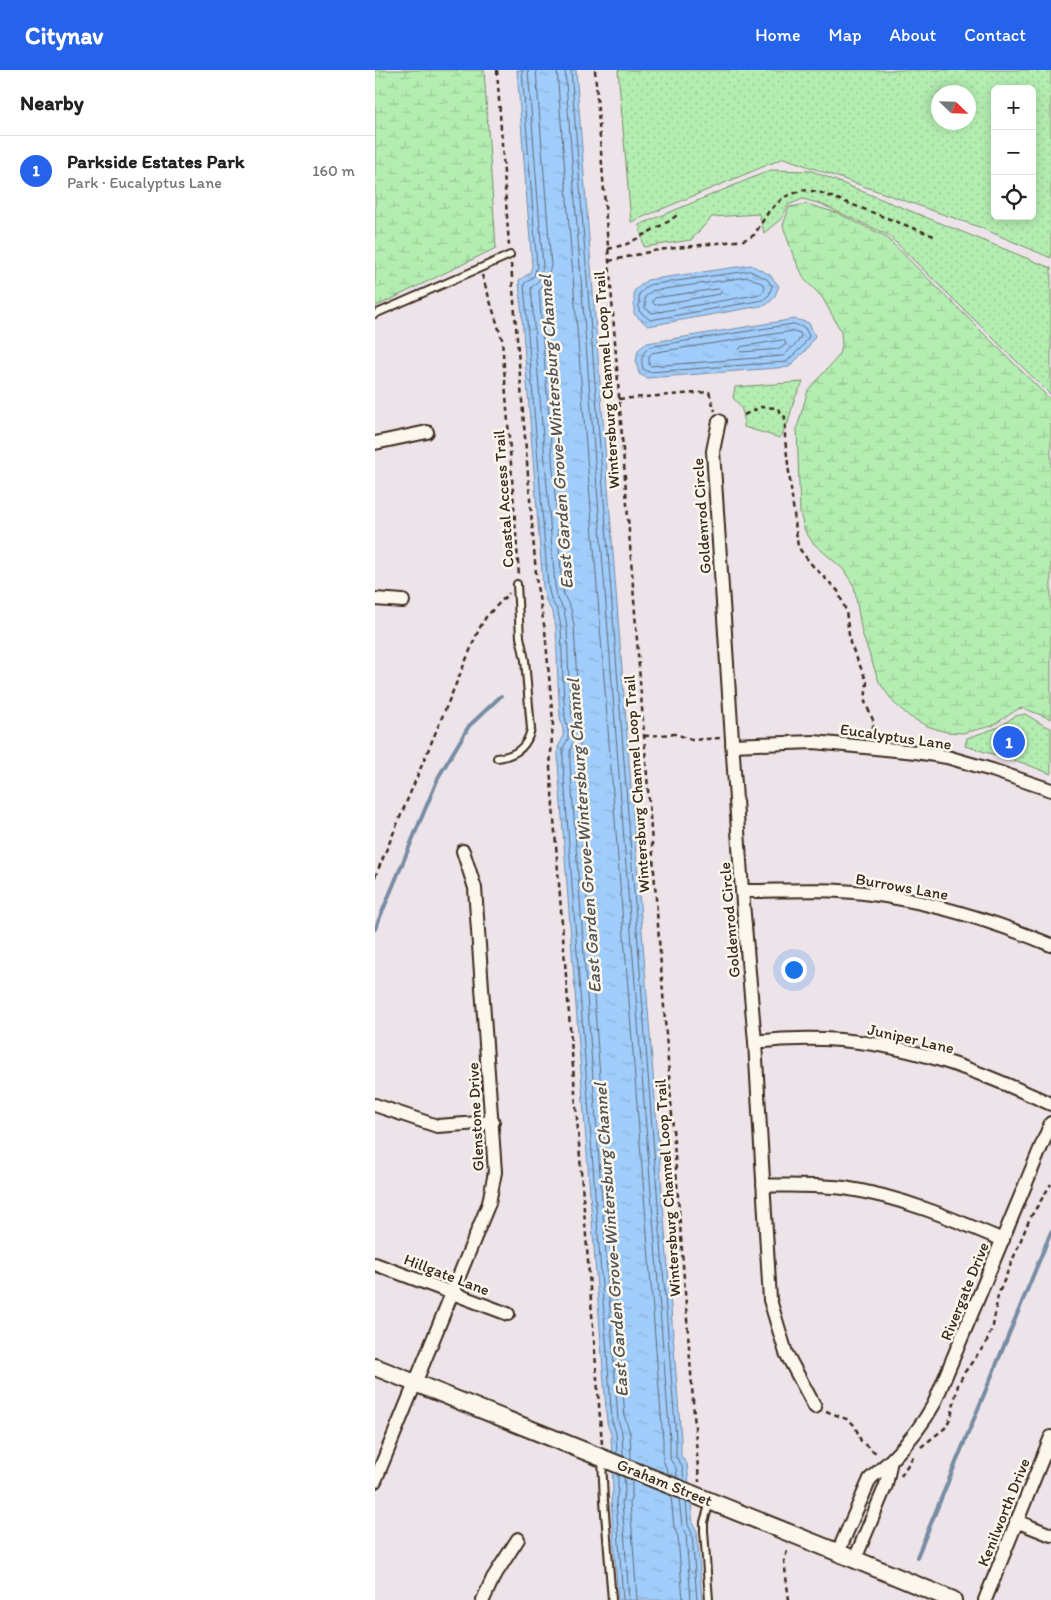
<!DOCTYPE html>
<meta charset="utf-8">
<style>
:root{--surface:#fff;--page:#f6f6f6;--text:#222;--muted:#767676;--line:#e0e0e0;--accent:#2563eb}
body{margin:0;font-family:Itim,sans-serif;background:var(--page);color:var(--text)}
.controls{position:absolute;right:15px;top:15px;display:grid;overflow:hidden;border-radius:8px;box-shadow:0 2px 12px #0003}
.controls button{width:45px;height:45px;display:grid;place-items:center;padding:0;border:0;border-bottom:1px solid var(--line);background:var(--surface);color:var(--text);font:25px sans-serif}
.compass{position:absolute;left:556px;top:15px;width:45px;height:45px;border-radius:50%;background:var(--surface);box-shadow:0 2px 12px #0003;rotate:113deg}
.you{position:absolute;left:418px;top:899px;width:18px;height:18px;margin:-12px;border:4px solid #fff;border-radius:50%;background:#1a73e8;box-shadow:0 0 0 8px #1a73e833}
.badge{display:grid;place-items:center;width:32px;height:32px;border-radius:50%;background:var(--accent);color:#fff;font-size:16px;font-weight:700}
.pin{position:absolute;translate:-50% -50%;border:2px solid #fff;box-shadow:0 1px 5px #0006}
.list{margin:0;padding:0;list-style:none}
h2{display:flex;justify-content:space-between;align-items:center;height:65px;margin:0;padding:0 20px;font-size:21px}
h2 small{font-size:16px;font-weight:400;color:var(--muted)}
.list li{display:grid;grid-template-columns:32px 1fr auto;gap:15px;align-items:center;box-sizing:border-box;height:70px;padding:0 20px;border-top:1px solid var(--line)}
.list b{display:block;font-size:19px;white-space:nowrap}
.list p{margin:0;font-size:16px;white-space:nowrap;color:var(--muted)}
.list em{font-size:16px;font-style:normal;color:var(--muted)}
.icon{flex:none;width:28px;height:28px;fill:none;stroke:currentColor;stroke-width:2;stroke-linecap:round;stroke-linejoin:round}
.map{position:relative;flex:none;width:676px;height:1530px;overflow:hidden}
header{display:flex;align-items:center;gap:30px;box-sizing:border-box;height:70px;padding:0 25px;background:var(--accent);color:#fff}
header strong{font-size:24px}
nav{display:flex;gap:28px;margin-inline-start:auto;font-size:18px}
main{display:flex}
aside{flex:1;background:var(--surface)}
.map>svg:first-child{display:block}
.green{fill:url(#green-dots);stroke:#778c68;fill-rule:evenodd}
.wetland{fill:url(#wetland-marsh);stroke:#778c68}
.water{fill:url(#water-ripples);stroke:#788ca3}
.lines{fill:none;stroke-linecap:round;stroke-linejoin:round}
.shore{stroke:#636b76;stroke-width:1}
.stream{stroke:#788ca3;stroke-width:4}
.service-casing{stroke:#3b2a1e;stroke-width:10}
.minor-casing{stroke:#3b2a1e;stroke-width:16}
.tertiary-casing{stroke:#3b2a1e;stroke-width:20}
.path{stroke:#3b2a1e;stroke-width:2.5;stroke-dasharray:5 4;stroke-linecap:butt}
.service{stroke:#fbf7ec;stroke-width:6}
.minor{stroke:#fbf7ec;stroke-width:12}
.tertiary{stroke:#fbf7ec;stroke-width:16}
.labels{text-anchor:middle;stroke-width:5;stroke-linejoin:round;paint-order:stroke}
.street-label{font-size:16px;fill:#3b2a1e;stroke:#fbf7ec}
.water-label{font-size:18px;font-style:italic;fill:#545355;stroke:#fbf7ec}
</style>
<header>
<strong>Citynav</strong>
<nav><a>Home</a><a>Map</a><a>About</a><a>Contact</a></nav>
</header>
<main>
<aside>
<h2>Nearby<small></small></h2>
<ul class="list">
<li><span class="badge">1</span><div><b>Parkside Estates Park</b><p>Park · Eucalyptus Lane</p></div><em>160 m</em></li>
</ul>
</aside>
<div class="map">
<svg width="676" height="1530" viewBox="0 0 676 1530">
<defs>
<pattern id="green-dots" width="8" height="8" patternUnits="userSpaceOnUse" patternTransform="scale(1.25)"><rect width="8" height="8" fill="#b3edb1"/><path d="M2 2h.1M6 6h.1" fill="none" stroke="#9bcb98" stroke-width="1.8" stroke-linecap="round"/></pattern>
<pattern id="wetland-marsh" width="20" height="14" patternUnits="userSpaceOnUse" patternTransform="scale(1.25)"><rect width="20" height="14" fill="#b3edb1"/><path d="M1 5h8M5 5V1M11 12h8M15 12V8" fill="none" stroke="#9bcb98"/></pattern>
<pattern id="water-ripples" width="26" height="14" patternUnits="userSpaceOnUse" patternTransform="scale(1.25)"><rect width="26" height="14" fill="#a0cdfb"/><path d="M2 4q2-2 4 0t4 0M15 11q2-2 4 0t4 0" fill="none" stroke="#8bb0d7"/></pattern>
</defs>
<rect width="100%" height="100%" fill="#ede4ea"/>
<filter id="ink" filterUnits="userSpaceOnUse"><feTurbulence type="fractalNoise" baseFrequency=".02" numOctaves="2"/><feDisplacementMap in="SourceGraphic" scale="10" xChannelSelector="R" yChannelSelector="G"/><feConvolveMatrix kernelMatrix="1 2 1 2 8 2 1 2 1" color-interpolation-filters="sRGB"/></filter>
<g filter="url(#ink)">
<!-- green -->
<path class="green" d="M243,0h433v188l-72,-31 -195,-69 -153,64zM620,19h37v127h-37zM594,22v30h-30v-30z
M396,100l41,1 239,97v127l-163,-160 -67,-31 -18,-5 -15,6 -6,13 -18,15 -5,-19 -47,3 -21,23 -47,7 -5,-22z
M428,312l-9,18 -6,23 -8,15 -36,-11c1,-12 -2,-21 -11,-29l2,-11z
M650,644l20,12 6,2v46l-28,-11 -58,-17 2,-8 32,-11 16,-11z"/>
<!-- wetland -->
<path class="wetland" d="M0,0h109l12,178 -121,59z
M432,134l30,9 48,23 166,164v319l-28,-11 -5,1 -26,17 -29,7 -17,-1 -19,-6 -17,-9 -16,-14 -15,-21 -17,-49 -8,-47 -11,-17 -30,-26 -8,-12 -5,-18 -3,-85 11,-38 29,-32 5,-12 -1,-15 -19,-34 -17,-17 -12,-25 -10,-29 6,-19z"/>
<!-- water -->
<path class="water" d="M142,0h59l105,1369v17l6,8 6,60 4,7 5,69h-84l-7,-101 2,-9 -2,-56 -4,-11 -49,-659v-17l5,-9v-8l-3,-13 -2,-33 -2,-56 -3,-15 -7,-12 -3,-14 -24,-307 11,-7 2,-7z
M376,195l19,10 9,11 -5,12 -8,7 -118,21 -14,-12v-23l13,-11z
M420,249l14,4 6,13 -9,14 -17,17 -142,11 -8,-4 -3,-13 2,-11 9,-7z"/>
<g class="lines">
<!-- shore -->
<path class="shore" d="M147,0l15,196 -3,10 -10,8 24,302 3,13 7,13 3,15 2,56 2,34 3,13v9l-5,9v16l49,657 4,12 1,21
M153,0l15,196 -3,13 -9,9 24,297 2,12 7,13 3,17 2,56 3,33 3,14 -1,11 -4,9v14l48,656 4,12 1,24
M161,0l15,196 -4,15 -8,10 23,293 2,11 7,14 3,17 3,57 2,32 3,15 -1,13 -4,9v12l48,654 5,15 1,26
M182,0l106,1370v20l6,15
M190,0l105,1370v19l6,9 1,10
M196,0l105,1369v18l6,9 2,14
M375,201l17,8 5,7 -3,9 -6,5 -113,20 -11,-9v-17l10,-9z
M374,207l14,7 2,3 -1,4 -3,3 -109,19 -7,-5v-11l7,-6z
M344,219l3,2 -2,3 -65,11 -2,-2v-3l2,-2z
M419,254l11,4 4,8 -7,11 -16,15 -137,10 -6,-3c-2,-9 -2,-15 6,-22z
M419,261l6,2 1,3 -4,7 -14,13 -132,10 -2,-1v-9l3,-3z
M409,270l2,4 -6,5 -39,3 -2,-2 2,-3z
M243,1404v17l-2,9 7,100
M249,1407l1,15 -3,9 7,99
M257,1410v13l-2,9 7,98
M296,1426l3,31 4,10 5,63
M304,1429l3,27 4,9 5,65
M311,1431l2,24 4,8 5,67"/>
<!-- stream -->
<path class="stream" d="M0,859l64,-153 30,-50 32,-30
M542,1487l134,-325"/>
<defs>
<path id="service" d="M0,244l135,-59
M122,688c18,-2 30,-10 34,-29l-6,-69 -5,-23 -3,-53
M227,1389l2,42 8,99
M334,1530l-5,-69v-9l6,-20"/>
<path id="minor" d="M344,351l-6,30 29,440 13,151 15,258 16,53 29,54
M0,373l52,-11
M0,529l28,2
M357,675l82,-3 102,10 31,5 45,13 59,20
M367,821c41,0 82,-3 122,2 65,8 127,27 187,52
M380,972c62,-8 126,-1 186,18 38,12 74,28 110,44
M0,1035l62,21 56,-4
M388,1115c27,1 54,0 81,3 55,8 107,30 159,52
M0,1194l133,50
M516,1390c17,-17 31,-34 43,-56l117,-281
M0,1411l114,-278 6,-31 -20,-284 -12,-37
M641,1451l35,14
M463,1482l32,-73 21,-19 -5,25 -31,74
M108,1530l10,-22 25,-39
M610,1530l66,-163"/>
<path id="tertiary" d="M0,1297l447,179 131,54"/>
</defs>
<!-- service casing -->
<use href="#service" class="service-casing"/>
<!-- minor casing -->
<use href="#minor" class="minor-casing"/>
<!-- tertiary casing -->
<use href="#tertiary" class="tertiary-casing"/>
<!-- path -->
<path class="path" d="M122,0l12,176
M220,0l104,1412
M233,179l19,-5 44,-24 6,-5
M234,191l49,-11 86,-10 10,-5 15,-24 15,-14 19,-7 16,2 115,44
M136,194l26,322 8,44 8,92 -3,45 52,677
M107,205l20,64 17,237
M244,329l90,-7 6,19
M369,345l17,-8 16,1 8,9v22l13,108 14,18 26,26 8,20 4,32 17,39 -2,20 8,18v17
M269,666l32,-2 16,6 28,-2
M0,807l104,-248 7,-12 23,-24
M451,1341l23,9 6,6 6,15 10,9 8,4
M546,1377l24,-19 6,-11 7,-32 6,-12 22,-30 7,-17 5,-31 32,-77 21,-34
M526,1406l13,-21
M412,1481l-3,10 5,39"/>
<!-- service -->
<use href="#service" class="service"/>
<!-- minor -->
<use href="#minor" class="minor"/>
<!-- tertiary -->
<use href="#tertiary" class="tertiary"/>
</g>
</g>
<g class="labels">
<!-- street labels -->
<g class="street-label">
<text transform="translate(231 310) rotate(-94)" y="6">Wintersburg Channel Loop Trail</text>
<text transform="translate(128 429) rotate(-94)" y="6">Coastal Access Trail</text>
<text transform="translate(326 446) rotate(-94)" y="6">Goldenrod Circle</text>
<text transform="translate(521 666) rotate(8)" y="6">Eucalyptus Lane</text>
<text transform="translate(261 714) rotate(-94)" y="6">Wintersburg Channel Loop Trail</text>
<text transform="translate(527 816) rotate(10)" y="6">Burrows Lane</text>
<text transform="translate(354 850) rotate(-95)" y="6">Goldenrod Circle</text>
<text transform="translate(536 968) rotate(13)" y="6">Juniper Lane</text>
<text transform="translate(100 1047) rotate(-93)" y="6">Glenstone Drive</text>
<text transform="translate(292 1118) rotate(-94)" y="6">Wintersburg Channel Loop Trail</text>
<text transform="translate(72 1204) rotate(21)" y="6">Hillgate Lane</text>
<text transform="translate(589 1221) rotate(-68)" y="6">Rivergate Drive</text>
<text transform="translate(290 1412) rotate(22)" y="6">Graham Street</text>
<text transform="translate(628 1442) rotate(-68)" y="6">Kenilworth Drive</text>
</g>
<!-- water labels -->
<g class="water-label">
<text transform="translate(181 362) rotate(-94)" y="6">East Garden Grove-Wintersburg Channel</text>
<text transform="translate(209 766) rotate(-94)" y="6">East Garden Grove-Wintersburg Channel</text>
<text transform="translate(236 1170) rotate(-94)" y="6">East Garden Grove-Wintersburg Channel</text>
</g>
</g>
</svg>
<div class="controls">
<button>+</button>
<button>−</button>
<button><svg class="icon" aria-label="locate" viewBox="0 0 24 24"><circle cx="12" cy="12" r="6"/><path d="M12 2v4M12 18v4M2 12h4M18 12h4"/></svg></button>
</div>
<svg class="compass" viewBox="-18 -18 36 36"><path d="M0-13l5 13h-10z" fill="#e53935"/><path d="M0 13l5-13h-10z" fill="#767676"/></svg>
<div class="you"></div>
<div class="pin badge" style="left:634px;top:672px">1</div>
</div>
</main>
